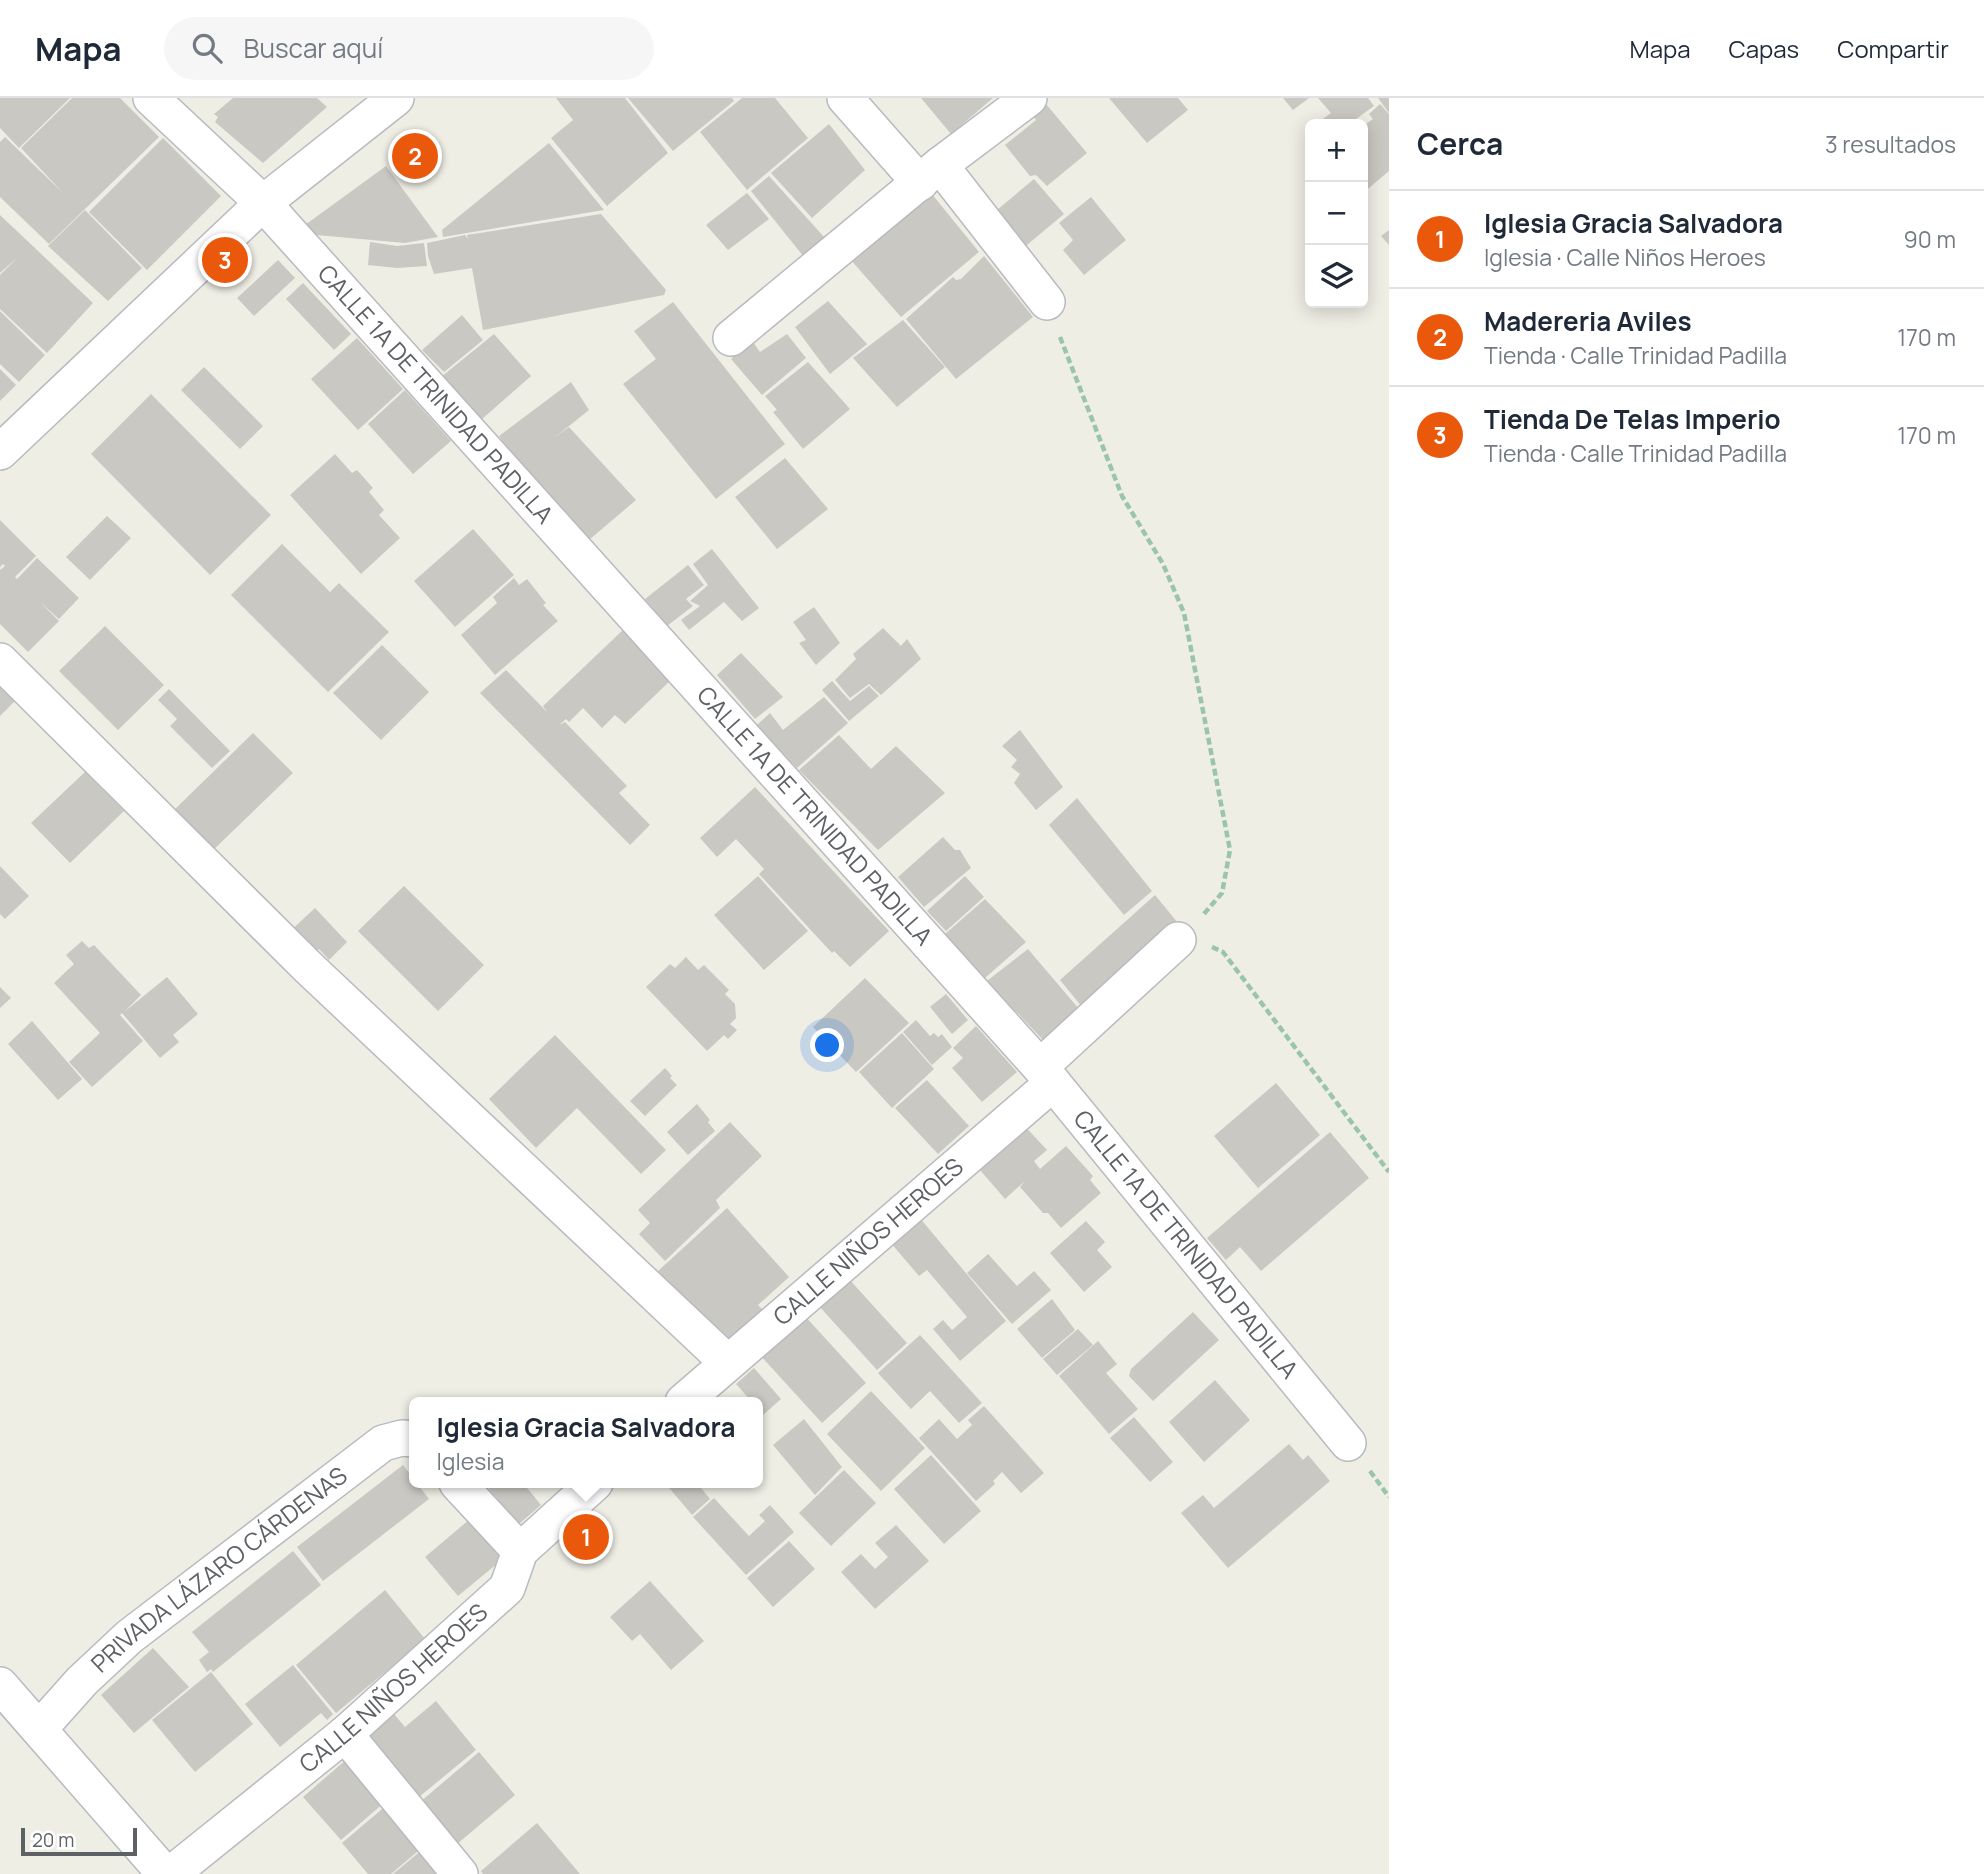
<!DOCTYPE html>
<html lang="es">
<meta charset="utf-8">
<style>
:root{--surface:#fff;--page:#f6f6f7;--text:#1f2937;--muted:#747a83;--line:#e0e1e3;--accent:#ea580c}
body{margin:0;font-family:Manrope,sans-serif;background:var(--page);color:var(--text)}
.controls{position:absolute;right:21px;top:21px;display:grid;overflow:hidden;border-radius:10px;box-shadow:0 4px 18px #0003}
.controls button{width:63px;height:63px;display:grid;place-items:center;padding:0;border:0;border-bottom:2px solid var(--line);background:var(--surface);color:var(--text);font:35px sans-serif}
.scale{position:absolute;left:21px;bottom:18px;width:116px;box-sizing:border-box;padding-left:7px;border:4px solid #5d6065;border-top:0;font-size:19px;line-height:24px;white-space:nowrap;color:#5d6065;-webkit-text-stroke:5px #fff;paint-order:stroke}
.you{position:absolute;left:828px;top:948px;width:24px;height:24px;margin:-18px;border:5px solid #fff;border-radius:50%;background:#1a73e8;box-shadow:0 0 0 10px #1a73e833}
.badge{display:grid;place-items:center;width:46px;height:46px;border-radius:50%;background:var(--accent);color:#fff;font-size:23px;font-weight:700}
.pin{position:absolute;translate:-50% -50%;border:4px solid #fff;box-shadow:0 2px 7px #0006}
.popup{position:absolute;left:409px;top:1299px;width:354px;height:91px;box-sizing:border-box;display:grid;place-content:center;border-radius:10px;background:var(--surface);filter:drop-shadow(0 2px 5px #0005);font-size:23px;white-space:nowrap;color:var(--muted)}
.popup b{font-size:26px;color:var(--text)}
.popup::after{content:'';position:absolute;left:50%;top:100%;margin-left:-14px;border:14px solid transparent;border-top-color:var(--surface)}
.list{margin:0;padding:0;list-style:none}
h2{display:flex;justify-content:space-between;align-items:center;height:91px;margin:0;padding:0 28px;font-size:30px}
h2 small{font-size:23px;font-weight:400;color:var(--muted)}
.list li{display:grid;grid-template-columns:46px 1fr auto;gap:21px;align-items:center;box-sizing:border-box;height:98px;padding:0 28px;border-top:2px solid var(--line)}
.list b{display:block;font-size:26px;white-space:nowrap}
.list p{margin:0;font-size:23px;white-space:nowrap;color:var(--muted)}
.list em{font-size:23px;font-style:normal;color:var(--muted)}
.icon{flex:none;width:38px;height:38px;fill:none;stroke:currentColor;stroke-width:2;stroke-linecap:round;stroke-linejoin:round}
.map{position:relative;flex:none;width:1389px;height:1776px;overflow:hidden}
header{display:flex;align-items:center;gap:42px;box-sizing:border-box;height:98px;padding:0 35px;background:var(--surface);border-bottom:2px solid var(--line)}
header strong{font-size:33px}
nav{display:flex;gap:38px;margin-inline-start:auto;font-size:24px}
.search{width:490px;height:63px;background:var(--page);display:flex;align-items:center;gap:18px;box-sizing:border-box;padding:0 24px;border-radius:38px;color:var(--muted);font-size:26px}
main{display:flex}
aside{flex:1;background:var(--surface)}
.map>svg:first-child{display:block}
.building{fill:#cac8c2}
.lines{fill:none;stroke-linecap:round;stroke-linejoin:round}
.minor-casing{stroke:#b7babf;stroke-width:38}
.path{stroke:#9ac5aa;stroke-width:4.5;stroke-dasharray:7 3.5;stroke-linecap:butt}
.minor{stroke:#fff;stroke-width:35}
.labels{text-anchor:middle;stroke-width:5;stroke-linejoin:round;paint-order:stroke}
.street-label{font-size:24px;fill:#5d6065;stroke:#fff}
</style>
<header>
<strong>Mapa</strong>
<div class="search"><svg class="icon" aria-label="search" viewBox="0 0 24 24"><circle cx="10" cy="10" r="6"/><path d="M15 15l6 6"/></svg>Buscar aquí</div>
<nav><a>Mapa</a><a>Capas</a><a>Compartir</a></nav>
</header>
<main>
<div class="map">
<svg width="1389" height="1776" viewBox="0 0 1389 1776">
<rect width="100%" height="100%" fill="#efeee5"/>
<!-- building -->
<path class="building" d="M0,0h70l-51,50 -19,-20z
M72,0h48l39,39 -110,107 -49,-47v-55l5,-5 58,56 -42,-45z
M233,0h84l10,9 -64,56 -48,-41 3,-5 -4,-3z
M556,0h69l43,55 -61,53 -56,-68 22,-18z
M628,0h104l2,3 -61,50z
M742,0h33l33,40 -61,52 -47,-58z
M921,0h72l-42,36z
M1109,0h69l10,12 -41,33z
M1283,0h26l-16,12z
M1318,0h50l6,8 -25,18h-33l15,-11z
M1378,0h11v15z
M1046,6l41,49 -40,33 -11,-11 -6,1 -25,-31 31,-25 -4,-5z
M1380,6l9,10v57l-26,22v-67l10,-7 -4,-5z
M829,26l36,46 -53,48 -41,-45z
M163,40l58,58 -74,74 -58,-58z
M549,45l55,67 -161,27 -1,-7z
M386,68l52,71 -33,6 -111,-10z
M769,78l56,62 -21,19 -53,-66z
M1034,81l30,35 -43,36 -30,-35z
M747,95l22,26 -41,31 -22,-25z
M931,95l48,59 -78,65 -51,-58z
M1091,99l35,43 -42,35 -21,-25 10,-10 -14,-17z
M85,112l57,58 -34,33 -60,-55z
M601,116l65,76 -2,5 -181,35 -11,-62 -38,6 -6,-18 -1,-13 38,-8 3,4 -1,-4z
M0,117l93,88 -46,50 -47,-44v-34l18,-18 -18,16z
M1389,132v15l-8,-9z
M370,144l27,4 27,-3 3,23 -30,2 -29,-3z
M984,158l49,61 -77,62 -50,-60 47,-42 3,3 5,-1z
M278,162l17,18 -41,38 -17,-18z
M303,185l48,51 -17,16 -48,-51z
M828,203l39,43 -37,30 -35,-47z
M673,204l112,142 -69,55 -93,-115 33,-25 -22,-28z
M0,213l45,44 -26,27 -19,-18z
M462,217l21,25 -39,32 -22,-22z
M903,222l42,47 -48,40 -44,-49z
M494,236l37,42 -49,43 -41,-42z
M787,236l19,24 -44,37 -31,-36 22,-17 7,10z
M357,240l46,51 -45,41 -47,-51z
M808,264l42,47 -47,40 -30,-37 4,-2 -12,-14z
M204,269l59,59 -23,23 -59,-59z
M0,271l16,16 -16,16z
M571,284l18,28 -35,28 15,-11 67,73 -47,40 -70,-75 -20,-29z
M405,292l46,51 -38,33 -45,-50z
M151,296l120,121 -61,60 -119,-121z
M335,356l17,19 5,-3 16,18 -4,4 15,18 -5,5 21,23 -39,36 -71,-79z
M785,360l43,51 -51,40 -42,-52z
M107,418l24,22 -41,42 -24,-23z
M0,422l36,36 -21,21 2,2 20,-21 42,40 -20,21 -19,-17 19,19 -31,31 -28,-28v-54l5,-4 -2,-2 -3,3z
M473,431l41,46 -59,52 -41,-46z
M282,446l48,48 9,-9 50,49 -61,60 -97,-97z
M712,451l47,59 -17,13 -18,-19 -35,28 -8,-10 19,-14 -10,-5 18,-16 -15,-21z
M688,467l16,20 -18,14 7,7 -26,20 -22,-27z
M514,480l5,7 8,-6 19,24 -3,2 15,16 -63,54 -34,-40 36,-32 -4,-6z
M814,509l26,36 -24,22 -17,-22 7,-3 -13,-18z
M105,528l59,59 -46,45 -59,-59z
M883,530l18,18 6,-7 14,20 -40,36 -12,-11 -19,14 -15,-18 21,-21 -3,-5z
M624,531l48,50 -47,45 -10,-9 -13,13 -19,-20 -14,14 -3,-3 -7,6 6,-3 62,64 -8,7 31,32 -20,20 -150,-152 26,-23 41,42 -4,-6z
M382,547l47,47 -48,48 -48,-47z
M741,555l42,44 -28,22 -38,-44z
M832,583l18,20 19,-15 10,10 -30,25 -27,-31z
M0,586l16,16 -16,16z
M169,591l61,62 -18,17 -42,-42 7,-7 -19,-19z
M824,599l24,26 -51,45 -40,-43 13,-12 13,17z
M1020,632l43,57 -27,23 -22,-27 6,-9 -9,-7 6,-7 -15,-14z
M253,635l40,40 -84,81 -39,-40z
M839,637l32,34 25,-23 49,47 -67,57 -79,-80z
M85,674l39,39 -54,52 -39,-40z
M755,689l134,144 -39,36 -16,-16 -2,2 -73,-79 5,-5 -28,-30 -19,18 -17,-19z
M1077,700l75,93 -28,24 -75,-90z
M943,739l12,13h5l11,18 -47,39 -26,-30z
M0,768l29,30 -24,23 -5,-5z
M758,778l50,55 -44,39 -50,-55z
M965,778l19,21 -38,34 -19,-20z
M404,788l80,79 -46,46 -80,-80z
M1155,797l23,28 -96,84 -22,-27z
M985,801l41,43 -41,36 -40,-44z
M315,810l32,34 -18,18 -10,-11 -9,9 -23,-24z
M82,843l7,7 5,-3 47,50 -17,17 43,-35 31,37 -25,21 6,7 -19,16 -38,-45 -2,2 23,26 -51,46 -23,-25 31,-29 -46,-50 20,-19 -8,-9z
M1028,851l51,60 -35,32 -57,-60z
M686,859l12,13 6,-5 25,25 -4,4 10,10 1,14 -6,6 7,6 -9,9 -4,-4 -17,16 -61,-64 24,-23 5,4z
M865,880l44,45 -53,49 -43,-45z
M0,889l11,11 -11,10z
M946,896l22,26 -16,14 -22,-27z
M916,922l14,16 4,-3 4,4 4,-3 10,13 -20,18 -29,-33z
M32,923l50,58 -24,21 -50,-56z
M976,928l41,46 -35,30 -30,-34 11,-10 -10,-10z
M902,935l32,36 -42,39 -33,-36z
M555,937l111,115 -25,24 -64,-66 -41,40 -47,-49z
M665,970l7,8 -2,2 7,7 -32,31 -15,-15z
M927,982l42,46 -31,28 -43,-46z
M1276,985l44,52 -62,53 -44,-52z
M697,1006l13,16 -2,2 7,9 -27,24 -21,-23z
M730,1024l32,34 -46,44 4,8 -55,53 -26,-27 11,-11 -12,-13z
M1021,1024l26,28 -13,11 6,8 26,-23 27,30 -3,4 11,13 -40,35 -13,-15h-5l-23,-26 5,-6 -20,18 -31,-36z
M1330,1034l39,46 -108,93 -21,-24 -14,13 -19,-22z
M727,1110l62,69 -31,28 7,7 -37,35 -70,-76z
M919,1119l87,104 -46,40 -27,-32 10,-9 9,10 15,-13 -40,-47 -8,6 -29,-34z
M1086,1123l19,21 -8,8 15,17 -28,25 -34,-39z
M988,1156l29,32 17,-15 17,19 -39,34 -45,-51z
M848,1180l59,65 -30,27 -58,-64z
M1052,1201l23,31 -33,28 -25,-29z
M1193,1214l26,28 -66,61 -24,-25 2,-7z
M804,1217l62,68 -44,40 -62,-68z
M1078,1231l15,16 -36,30 -14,-16z
M920,1237l62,68 -23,20 -29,-32 -19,18 -33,-36z
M1098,1243l19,23 -11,9 32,36 -29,25 -50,-58z
M754,1270l27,31 -18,16 -5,-7v-6h-6l-16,-18z
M1215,1282l35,40 -46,42 -35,-40z
M871,1293l54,57 -44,43 -54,-57z
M984,1308l60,67 -23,20 -19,-21 -9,9 2,3 -19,17 -57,-63 20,-19 18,20 15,-14 -4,-5z
M1134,1319l39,45 -23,20 -40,-44z
M804,1321l38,48 -27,28 -42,-50z
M1289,1346l14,16 5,-5 22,26 -102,87 -47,-55 22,-18 11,13z
M931,1357l50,56 -37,33 -50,-55z
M403,1367l26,34 -106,82 -26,-34z
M844,1372l32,33 -45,43 -32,-33z
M484,1385h39l18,22 -22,19z
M665,1385h43l-7,5 9,11 -18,16z
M714,1400l35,38 16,-15 -6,-6 11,-10 24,27 -48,43 -53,-58z
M470,1421l34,39 -46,38 -33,-39z
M896,1427l33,36 -54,48 -34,-37 20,-18 14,15 13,-12 -13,-14z
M789,1443l26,28 -42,38 -26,-29z
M293,1453l28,34 -108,87 -2,-3 -4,3 -8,-12 10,-8 -17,-20z
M650,1483l54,60 -33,29 -31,-36 -8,7 -22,-24z
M385,1492l40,49 -89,74 -40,-48z
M153,1550l36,39 -55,46 -33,-38z
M293,1567l40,49 -6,6 -6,-7 -41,34 -35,-43z
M211,1574l42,52 -58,48 -43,-52z
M436,1603l40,49 -57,47 -51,-61 26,-22 11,13z
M479,1654l36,43 -59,50 -36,-43z
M347,1661l38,43 -44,38 -38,-43z
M388,1706l36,42 -33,28h-23l-26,-31z
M537,1725l43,51h-97l-2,-3z
M423,1751l20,25h-50z"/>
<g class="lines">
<defs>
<g id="minor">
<path id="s1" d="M151,0l112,105 777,864 308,376"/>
<path d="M845,0l75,85"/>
<path d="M940,67l107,137"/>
<path d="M731,240l209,-173 89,-67"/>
<path d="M0,354l263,-249 133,-105"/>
<path d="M0,563l309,307 418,394"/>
<path d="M1040,969l138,-127"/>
<path id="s2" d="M683,1304l370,-319"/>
<path d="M457,1385l63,68"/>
<path d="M0,1587l165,189"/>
<path id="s3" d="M40,1630l42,-47 47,-44 254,-194 19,-5 12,1"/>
<path d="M345,1636l115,140"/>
<path id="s4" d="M171,1776l174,-140 162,-146 13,-37 75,-68"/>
</g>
</defs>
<!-- minor casing -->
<use href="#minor" class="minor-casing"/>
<!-- path -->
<path class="path" d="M1060,239l62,159 41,68 21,49 46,237 -8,43 -19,22
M1212,849l11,5 166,220
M1370,1373l19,26"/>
<!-- minor -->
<use href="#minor" class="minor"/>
</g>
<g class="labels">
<!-- street labels -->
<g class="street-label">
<text dy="8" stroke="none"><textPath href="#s1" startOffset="411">CALLE 1A DE TRINIDAD PADILLA</textPath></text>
<text dy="8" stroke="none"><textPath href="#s1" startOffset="978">CALLE 1A DE TRINIDAD PADILLA</textPath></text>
<text dy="8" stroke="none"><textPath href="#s2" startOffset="245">CALLE NIÑOS HEROES</textPath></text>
<text dy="8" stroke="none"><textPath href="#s1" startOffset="1545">CALLE 1A DE TRINIDAD PADILLA</textPath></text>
<text dy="8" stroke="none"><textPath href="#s3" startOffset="240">PRIVADA LÁZARO CÁRDENAS</textPath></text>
<text dy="8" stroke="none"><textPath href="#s4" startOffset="290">CALLE NIÑOS HEROES</textPath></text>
</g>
</g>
</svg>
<div class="controls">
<button>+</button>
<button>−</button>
<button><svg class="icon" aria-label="layers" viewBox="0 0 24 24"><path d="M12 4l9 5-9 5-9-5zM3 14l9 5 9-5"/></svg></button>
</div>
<div class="scale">20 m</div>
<div class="you"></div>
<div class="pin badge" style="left:586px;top:1439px">1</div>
<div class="popup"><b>Iglesia Gracia Salvadora</b>Iglesia</div>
<div class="pin badge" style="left:415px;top:58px">2</div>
<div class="pin badge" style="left:225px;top:162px">3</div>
</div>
<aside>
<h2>Cerca<small>3 resultados</small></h2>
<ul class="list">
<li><span class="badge">1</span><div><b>Iglesia Gracia Salvadora</b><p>Iglesia · Calle Niños Heroes</p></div><em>90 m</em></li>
<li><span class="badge">2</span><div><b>Madereria Aviles</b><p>Tienda · Calle Trinidad Padilla</p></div><em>170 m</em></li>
<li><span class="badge">3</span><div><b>Tienda De Telas Imperio</b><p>Tienda · Calle Trinidad Padilla</p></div><em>170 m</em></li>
</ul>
</aside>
</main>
